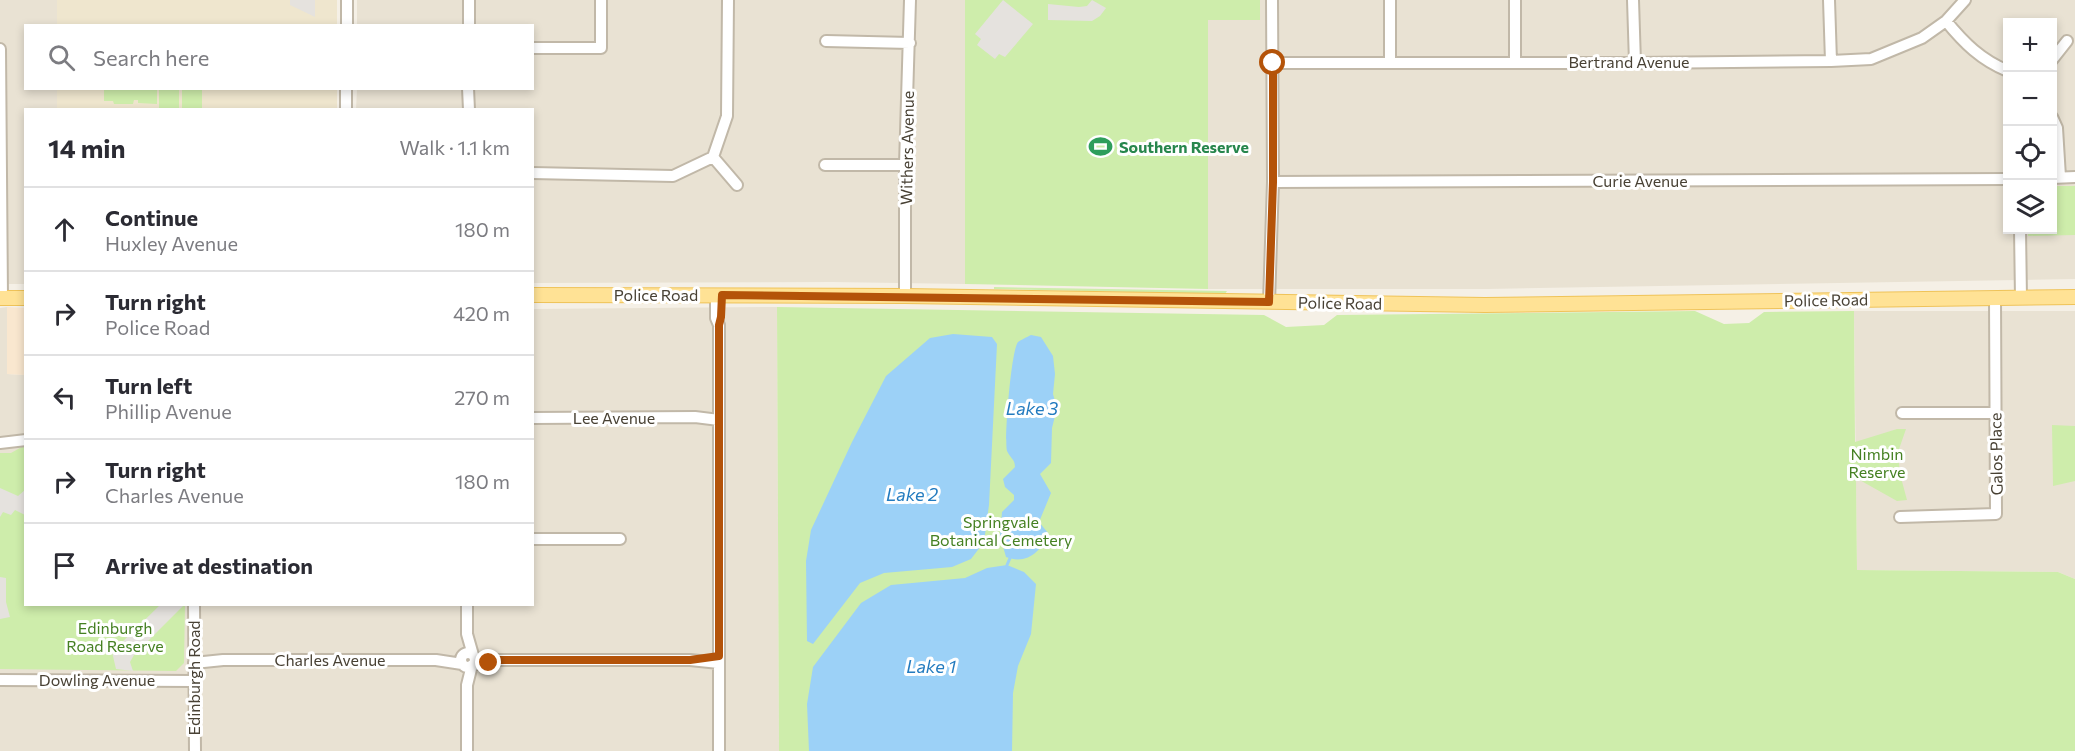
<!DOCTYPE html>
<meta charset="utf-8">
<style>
:root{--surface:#fff;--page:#f7f7f7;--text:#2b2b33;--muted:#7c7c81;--line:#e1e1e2}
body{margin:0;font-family:Commissioner,sans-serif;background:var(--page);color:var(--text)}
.controls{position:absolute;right:18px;top:18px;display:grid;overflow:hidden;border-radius:0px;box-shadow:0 3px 9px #0003}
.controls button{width:54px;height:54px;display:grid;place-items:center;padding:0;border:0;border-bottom:2px solid var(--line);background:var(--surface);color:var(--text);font:30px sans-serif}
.stop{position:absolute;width:18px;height:18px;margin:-14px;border:4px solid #b45309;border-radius:50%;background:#fff}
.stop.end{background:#b45309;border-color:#fff;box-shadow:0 2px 6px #0008}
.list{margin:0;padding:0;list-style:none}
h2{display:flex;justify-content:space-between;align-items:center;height:78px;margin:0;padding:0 24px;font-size:26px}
h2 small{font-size:20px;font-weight:400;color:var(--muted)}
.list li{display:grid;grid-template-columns:39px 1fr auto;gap:18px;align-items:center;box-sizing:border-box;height:84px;padding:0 24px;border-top:2px solid var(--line)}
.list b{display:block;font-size:22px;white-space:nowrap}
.list p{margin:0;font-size:20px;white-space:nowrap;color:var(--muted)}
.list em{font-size:20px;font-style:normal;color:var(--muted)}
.icon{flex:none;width:33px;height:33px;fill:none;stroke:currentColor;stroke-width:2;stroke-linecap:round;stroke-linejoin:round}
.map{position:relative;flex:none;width:2075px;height:751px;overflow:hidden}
.search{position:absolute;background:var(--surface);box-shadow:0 3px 9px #0003;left:24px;top:24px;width:510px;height:66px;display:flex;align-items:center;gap:15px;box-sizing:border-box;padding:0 21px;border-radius:0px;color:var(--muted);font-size:22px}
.panel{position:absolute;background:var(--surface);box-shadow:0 3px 9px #0003;left:24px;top:108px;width:510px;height:498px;border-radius:0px}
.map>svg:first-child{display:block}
.residential{fill:#e9e2d3;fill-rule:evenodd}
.commercial{fill:#f9e7cf}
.education{fill:#efe6ce}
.green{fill:#ceedab}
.parking{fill:#e5e2de}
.water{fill:#9cd1f7}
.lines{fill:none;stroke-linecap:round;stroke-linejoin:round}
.stream{stroke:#9cd1f7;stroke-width:3}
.minor-casing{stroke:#c1b8a8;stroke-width:14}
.major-casing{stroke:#efc359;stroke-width:16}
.minor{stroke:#fff;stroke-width:10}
.major{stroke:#ffe295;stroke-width:14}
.route{stroke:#b45309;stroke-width:8}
.labels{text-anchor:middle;stroke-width:6;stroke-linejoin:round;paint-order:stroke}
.street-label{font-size:16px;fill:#484134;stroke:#fff}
.leisure-label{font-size:16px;font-weight:bold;fill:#27864d;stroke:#fff;text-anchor:start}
.park-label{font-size:16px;fill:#458022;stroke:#fff}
.water-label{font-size:18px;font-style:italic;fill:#237bbf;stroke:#fff}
</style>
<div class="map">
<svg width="2075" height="751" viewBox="0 0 2075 751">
<rect width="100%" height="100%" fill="#f5f0e6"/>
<!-- residential -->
<path class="residential" d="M0,0h57v25l-31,1v62l31,1v20l-31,1 -1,174h-25z
M357,0h608v284l-133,-2 -299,1 -1,-173h-176l1,-21 175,-1v-62l-175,-1z
M1260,0h815v279l-588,10h-279v-269h52zM2008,22h44v208h-44z
M7,307v67l18,1 1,229h506l1,-295 244,-2 2,444h-779v-443z
M1854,311h221v268l-17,-7 -201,-2z"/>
<!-- commercial -->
<path class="commercial" d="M7,307l18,1v67l-18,-1z"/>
<!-- education -->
<path class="education" d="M57,0h280v25h-280z
M57,89h280v20h-280z"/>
<!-- green -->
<path class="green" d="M965,0h295v20h-52v269l-243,-5z
M104,89h53v15l-19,-1v-3h-4l-1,4h-19l-1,-3h-9z
M159,89h20v20h-20z
M182,89h20v20h-20z
M2053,186h22v49l-47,1v-6h24z
M994,287l233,4 -2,3 -231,-5z
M777,307l487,8 22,12 38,-2 13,-10 358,-4 29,13 25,-1 15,-11 90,-1 1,131 42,-13h9l-8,23 2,22 7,26 -10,1 -41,-23 1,92 201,2 17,7v172h-1296z
M2052,425l23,1v55l-22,5z
M25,445l1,159 159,1 -1,58 -8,8 -176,-2v-216h11z"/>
<!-- parking -->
<path class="parking" d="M290,0h25v17l-25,-12z
M1003,0l30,24 -28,33 -6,-3 -4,5 -18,-14 4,-6 -6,-5z
M1092,0l14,8 -6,8 -8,5 -44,-1v-16l31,3 8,-1z
M0,488l18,8 7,-6v25l-10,-5 -4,5 -8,-3 -3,5z
M0,577l6,1v24l4,15 -10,2z
M160,605h24l-50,50 -4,7 3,9 -17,-2 -4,-17z"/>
<!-- water -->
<path class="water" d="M953,334l39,3 5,7 -8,161 -5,37 -13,17 -19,8 -68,6 -24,10 -47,61 -6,-3 -1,-80 5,-31 41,-88 34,-66 44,-38z
M1031,335l10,2 12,19 2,18 -2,20 4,14 -5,20 -1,35 -11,11 11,19 -12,29 9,11c-6,19 -22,32 -42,24l-6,-21 2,-24 12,-12v-5l-9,-8 -2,-8 12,-12c0,-8 -5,-9 -8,-16 -3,-10 4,-100 11,-109 3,-2 9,-5 13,-7z
M1007,565l17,7 12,12 -5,50 -13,32 -5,27 -1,58h-203l-2,-47 6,-37 48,-64 30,-18 74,-7 22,-10z"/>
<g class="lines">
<!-- stream -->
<path class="stream" d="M1007,565l3,-7"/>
<defs>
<path id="minor" d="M1390,0v62
M1515,0v62
M1633,0l2,63
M1829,0l2,61
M1946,21c18,22 35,39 62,50
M347,26v-26
M469,26v-26
M826,41l84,2
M532,48h69v-48
M0,49l2,249
M2052,60l15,-19
M1273,63h362l196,-2 40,-2 51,-21 24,-17 19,-21
M468,88l1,22
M346,110v-22
M2052,117l5,11 3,49
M713,157l24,28
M825,165h80
M532,173l141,3 40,-19 14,-41 1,-116
M2052,178l23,-1
M1273,182l735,-3
M2020,230l1,68
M716,295v23l3,7v426
M905,296v-131l5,-165
M1269,302l4,-120 -1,-182
M1902,413h93
M532,418l163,-1 24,3
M0,443l26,-3
M1900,517l96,-3 -1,-216
M532,539h88
M194,604l1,147
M467,604v30l6,21
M461 660a7 7 0 1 1 14 0a7 7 0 1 1-14 0Z
M194,663l29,-3h213l26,4
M473,665l24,-5h193l29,3
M0,680l194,1
M467,751v-66l5,-20"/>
<path id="major" d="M532,295l373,1 580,9 590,-8
M0,298h26"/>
</defs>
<!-- minor casing -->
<use href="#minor" class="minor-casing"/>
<!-- major casing -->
<use href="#major" class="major-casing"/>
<!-- minor -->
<use href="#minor" class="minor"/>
<!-- major -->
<use href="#major" class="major"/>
</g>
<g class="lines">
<!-- route -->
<path class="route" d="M489,663l7,-3h194l29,-4v-331l2,-8 1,-22 547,7 4,-120v-119"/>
</g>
<!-- icons -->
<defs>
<symbol id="stadium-bare" viewBox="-9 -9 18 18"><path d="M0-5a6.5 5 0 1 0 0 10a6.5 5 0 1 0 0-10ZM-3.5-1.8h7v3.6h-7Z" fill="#2e9e5b" stroke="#fff" stroke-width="2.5" paint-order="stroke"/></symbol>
</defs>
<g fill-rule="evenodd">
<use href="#stadium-bare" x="1084" y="130" width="33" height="33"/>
</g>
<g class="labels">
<!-- street labels -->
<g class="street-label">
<text x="1629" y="68">Bertrand Avenue</text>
<text transform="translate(907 148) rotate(-89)" y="6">Withers Avenue</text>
<text x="1640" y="187">Curie Avenue</text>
<text x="656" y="301">Police Road</text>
<text transform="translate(1826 300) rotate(-1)" y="6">Police Road</text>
<text transform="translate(1340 303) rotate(1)" y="6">Police Road</text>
<text x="614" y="424">Lee Avenue</text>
<text transform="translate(1996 454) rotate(-91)" y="6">Galos Place</text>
<text x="330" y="666">Charles Avenue</text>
<text transform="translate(194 678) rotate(-90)" y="6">Edinburgh Road</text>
<text x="97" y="686">Dowling Avenue</text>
</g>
<!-- leisure labels -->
<g class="leisure-label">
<text x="1119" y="153">Southern Reserve</text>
</g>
<!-- park labels -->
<g class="park-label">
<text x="1877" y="460">Nimbin<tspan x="1877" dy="18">Reserve</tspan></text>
<text x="1001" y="528">Springvale<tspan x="1001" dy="18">Botanical Cemetery</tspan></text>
<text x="115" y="634">Edinburgh<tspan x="115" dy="18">Road Reserve</tspan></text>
</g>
<!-- water labels -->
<g class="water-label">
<text x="1032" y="415">Lake 3</text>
<text x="912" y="501">Lake 2</text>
<text x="931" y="673">Lake 1</text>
</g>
</g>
</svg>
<div class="controls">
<button>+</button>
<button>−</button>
<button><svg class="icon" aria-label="locate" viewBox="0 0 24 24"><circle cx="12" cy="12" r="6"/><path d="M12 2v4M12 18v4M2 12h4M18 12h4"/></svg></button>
<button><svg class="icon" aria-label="layers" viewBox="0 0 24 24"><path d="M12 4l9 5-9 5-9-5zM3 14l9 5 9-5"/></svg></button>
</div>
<div class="stop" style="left:1273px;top:63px"></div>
<div class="stop end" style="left:489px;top:663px"></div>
<div class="search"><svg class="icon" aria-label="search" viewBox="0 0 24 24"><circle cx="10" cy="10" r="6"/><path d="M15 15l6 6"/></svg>Search here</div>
<section class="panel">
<h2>14 min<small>Walk · 1.1 km</small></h2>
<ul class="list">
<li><svg class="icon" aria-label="ahead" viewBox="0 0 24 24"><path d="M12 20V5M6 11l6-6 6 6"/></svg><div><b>Continue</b><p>Huxley Avenue</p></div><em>180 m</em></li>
<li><svg class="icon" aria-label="right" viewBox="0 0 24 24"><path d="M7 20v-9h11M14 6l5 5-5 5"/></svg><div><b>Turn right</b><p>Police Road</p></div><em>420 m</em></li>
<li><svg class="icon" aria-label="left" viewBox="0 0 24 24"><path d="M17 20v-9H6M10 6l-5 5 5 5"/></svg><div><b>Turn left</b><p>Phillip Avenue</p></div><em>270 m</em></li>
<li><svg class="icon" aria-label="right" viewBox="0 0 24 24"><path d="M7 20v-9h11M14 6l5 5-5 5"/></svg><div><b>Turn right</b><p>Charles Avenue</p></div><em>180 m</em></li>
<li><svg class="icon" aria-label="arrive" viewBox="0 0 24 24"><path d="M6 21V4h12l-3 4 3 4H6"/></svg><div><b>Arrive at destination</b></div></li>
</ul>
</section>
</div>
